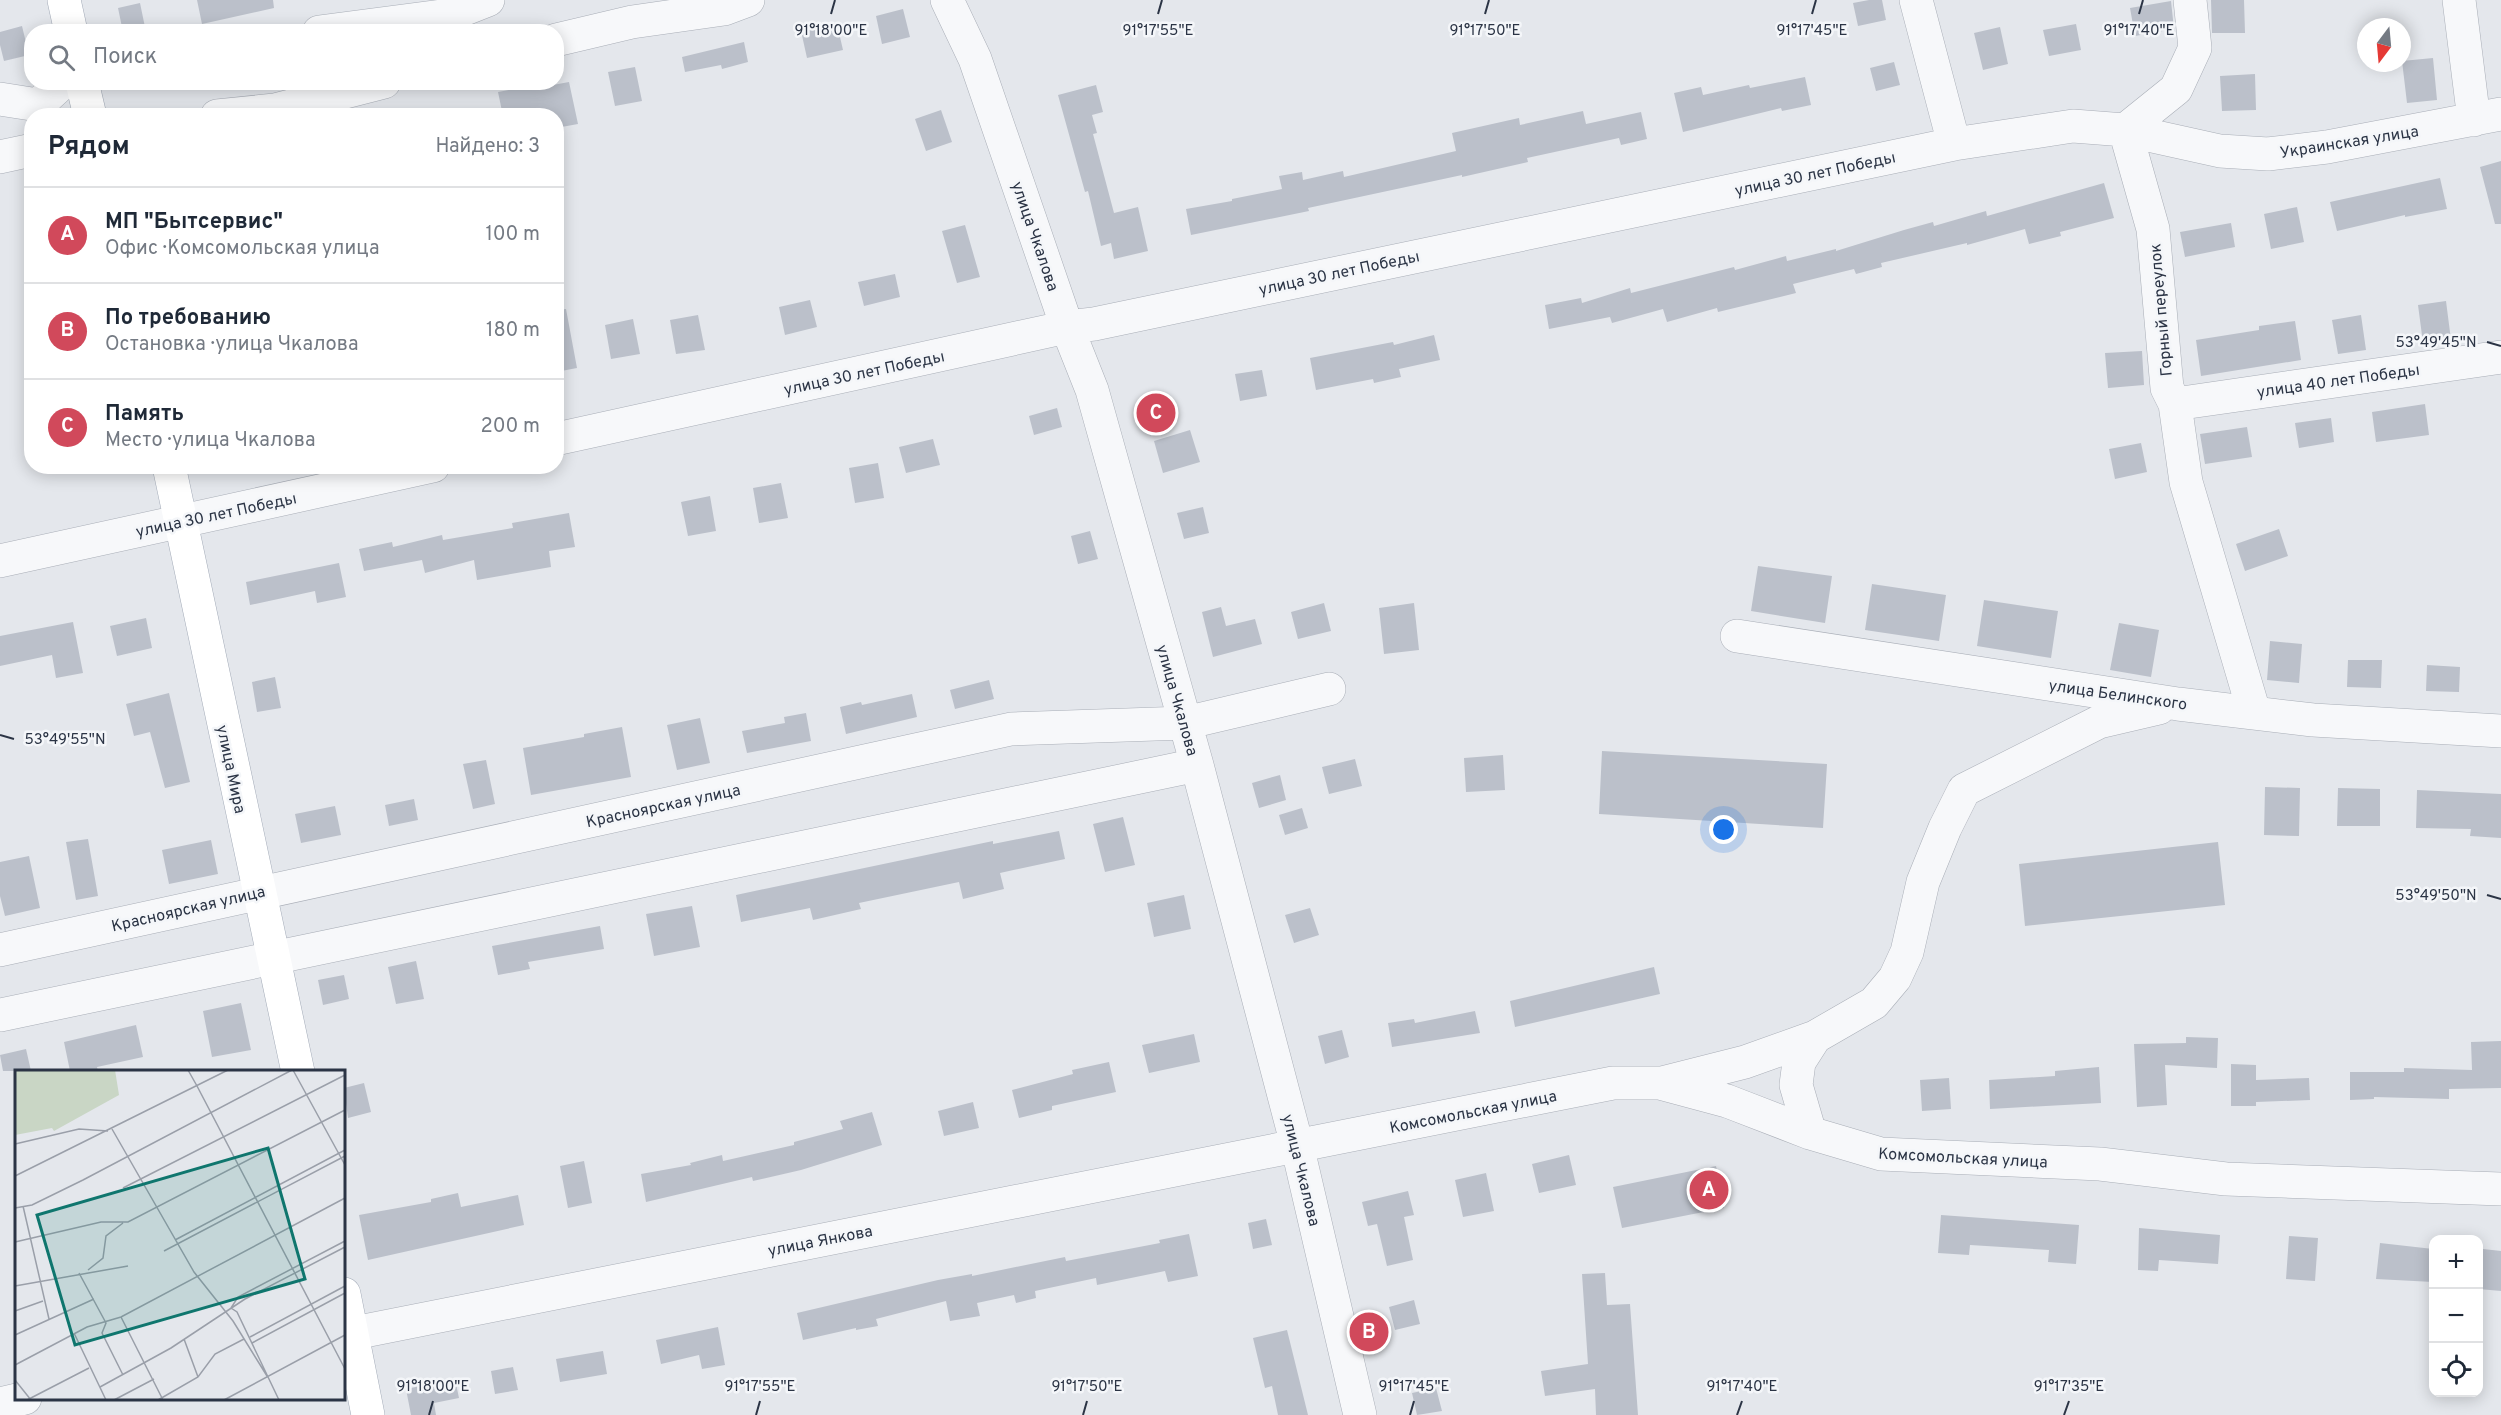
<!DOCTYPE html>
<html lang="ru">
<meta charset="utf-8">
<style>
:root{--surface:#fff;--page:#f6f6f7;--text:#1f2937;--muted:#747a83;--line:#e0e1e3;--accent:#d1495b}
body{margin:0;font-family:Overpass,sans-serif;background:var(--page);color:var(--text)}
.controls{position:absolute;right:18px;bottom:18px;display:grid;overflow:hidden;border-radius:12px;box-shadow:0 3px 15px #0003}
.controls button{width:54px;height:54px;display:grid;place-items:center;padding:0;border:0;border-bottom:2px solid var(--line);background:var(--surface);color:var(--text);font:30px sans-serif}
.compass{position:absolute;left:2357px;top:18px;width:54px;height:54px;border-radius:50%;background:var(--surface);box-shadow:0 3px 15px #0003;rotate:196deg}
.you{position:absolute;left:1724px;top:830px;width:21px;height:21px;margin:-15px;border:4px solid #fff;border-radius:50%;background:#1a73e8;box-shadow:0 0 0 9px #1a73e833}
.badge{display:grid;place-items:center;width:39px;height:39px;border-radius:50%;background:var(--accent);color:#fff;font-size:20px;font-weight:700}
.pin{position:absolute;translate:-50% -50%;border:3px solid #fff;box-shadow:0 2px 6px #0006}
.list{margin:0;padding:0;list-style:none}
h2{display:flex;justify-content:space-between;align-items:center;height:78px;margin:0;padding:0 24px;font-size:26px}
h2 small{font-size:20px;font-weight:400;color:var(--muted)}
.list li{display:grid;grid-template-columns:39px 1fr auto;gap:18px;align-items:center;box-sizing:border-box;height:96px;padding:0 24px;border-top:2px solid var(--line)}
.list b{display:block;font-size:22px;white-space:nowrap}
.list p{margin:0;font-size:20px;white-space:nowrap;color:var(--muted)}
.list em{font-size:20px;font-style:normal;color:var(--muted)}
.icon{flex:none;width:33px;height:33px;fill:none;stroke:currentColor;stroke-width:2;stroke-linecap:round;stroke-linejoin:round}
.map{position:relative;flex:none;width:2501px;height:1415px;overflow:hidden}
.search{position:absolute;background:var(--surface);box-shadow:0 3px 15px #0003;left:24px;top:24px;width:540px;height:66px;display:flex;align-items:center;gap:15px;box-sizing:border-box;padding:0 21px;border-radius:24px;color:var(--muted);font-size:22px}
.panel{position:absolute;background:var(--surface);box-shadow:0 3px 15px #0003;left:24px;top:108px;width:540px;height:366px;border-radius:24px}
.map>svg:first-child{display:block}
.building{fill:#bbc0ca}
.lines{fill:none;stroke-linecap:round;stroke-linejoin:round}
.minor-casing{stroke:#a9aeb7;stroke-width:34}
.major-casing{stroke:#a3abb8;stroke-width:34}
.minor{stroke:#f7f8fa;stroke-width:33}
.major{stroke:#fff;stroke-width:33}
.ticks{fill:none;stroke:#2b3445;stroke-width:2}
.labels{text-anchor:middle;stroke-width:5;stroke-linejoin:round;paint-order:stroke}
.street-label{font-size:16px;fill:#2b3445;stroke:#f4f6f9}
.inset-road{fill:none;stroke:#9a9fa9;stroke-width:1.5}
.view{fill:#0f766e;fill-opacity:0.15;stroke:#0f766e;stroke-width:3}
.inset-edge{fill:none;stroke:#2b3445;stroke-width:3}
.ticks-label{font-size:15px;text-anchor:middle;fill:#2b3445;stroke:#f4f6f9;stroke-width:5;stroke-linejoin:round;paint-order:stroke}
</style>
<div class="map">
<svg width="2501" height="1415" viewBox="0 0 2501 1415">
<rect width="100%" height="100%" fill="#e4e7ec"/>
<!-- building -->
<path class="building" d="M197,0h76l1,8 -72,16z
M1869,0h13l4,20 -28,6 -5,-23z
M2211,0h33l1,33h-33z
M2171,1l3,28 -39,7 -5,-28z
M140,3l6,29h-23l-5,-24z
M903,9l7,28 -28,7 -6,-28z
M837,24l6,26 -36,8 -6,-27z
M2076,24l5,26 -32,6 -6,-26z
M22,26l7,29 -25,6 -4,-16v-13z
M2000,27l8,37 -25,6 -9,-37z
M744,42l4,20 -26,7 -1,-4 -36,7 -3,-15z
M2433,58l4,42 -30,3 -5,-42z
M1894,62l6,23 -24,6 -6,-23z
M635,67l7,34 -27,5 -7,-34z
M2255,74l1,36 -34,1 -2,-35z
M1805,77l6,28 -29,6 -1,-3 -98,24 -9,-39 27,-6 2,8 46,-10 1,3z
M569,82l9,42 -22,4v-12h-53l-5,-24 27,-5 1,3z
M1096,85l7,27 -11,3 5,18 -4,1 21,79 24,-6 10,44 -34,8 -3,-16 -10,3 -13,-55 -3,1 -27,-97z
M941,110l11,32 -26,9 -11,-32z
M1583,111l3,13 55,-12 6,27 -26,6 -2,-7 -92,20 1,4 -66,15v-2l-154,33 1,3 -118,24 -5,-26 46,-8v-2l50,-10 -3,-13 23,-4 1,8 40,-9 1,6 112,-26 -4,-18 67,-15 1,7z
M2501,161v63h-6l-15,-57z
M2440,178l7,31 -42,8v-2l-68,16 -7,-29z
M2104,183l10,35 -54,14 1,4 -32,8 -4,-15 -58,16v-2l-86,20 1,4 -26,7 -2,-5 -61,15 3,9 -78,19 -1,-4 -50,14 -4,-13 -51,14 -2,-6 -61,12 -4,-24 36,-7 1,5 48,-15 1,5 103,-26 1,3 51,-14 1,5 49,-12v2l68,-21 29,-8 1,4 52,-15 1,5z
M2297,207l7,35 -33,7 -7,-35z
M2231,223l4,24 -50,10 -5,-25z
M965,225l15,52 -23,6 -15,-52z
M895,274l5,23 -36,9 -6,-24z
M810,300l7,27 -32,8 -6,-28z
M2446,301l5,39 -28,3 -5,-38z
M566,309l11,59 -21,4v-62z
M698,315l7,35 -29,4 -6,-34z
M2361,315l5,35 -28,4 -6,-34z
M633,319l7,35 -29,5 -6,-34z
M2295,321l6,39 -100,16 -5,-36 63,-10v-4z
M1434,335l6,25 -41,9 2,8 -27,6 -1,-4 -57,11 -6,-32 83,-16 1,3z
M2142,351l2,34 -36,3 -3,-35z
M1262,370l5,26 -27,5 -5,-27z
M2425,404l4,31 -53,7 -4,-30z
M1057,408l5,19 -28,8 -5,-19z
M2331,418l3,24 -35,6 -4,-25z
M2247,427l5,30 -47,7 -5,-30z
M1190,430l10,32 -37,11 -9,-32z
M933,439l7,26 -34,8 -7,-26z
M2141,443l6,29 -32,7 -6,-30z
M878,463l6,35 -29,5 -6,-35z
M781,483l7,35 -29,5 -6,-35z
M710,496l6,35 -28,5 -7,-34z
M1203,507l6,26 -25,6 -7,-26z
M569,513l6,34 -26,4 2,16 -74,13 -3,-20 -49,13 -3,-13 -58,11 -5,-22 33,-7 1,5 49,-12 1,5 70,-12 -1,-5z
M2279,529l9,27 -43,15 -9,-27z
M1090,531l8,28 -20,5 -7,-28z
M339,563l7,34 -29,6 -2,-12 -65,14 -4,-23z
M1758,566l74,10 -7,47 -74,-12z
M1872,584l74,11 -7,46 -74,-11z
M1984,600l74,11 -7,47 -74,-12z
M1324,603l7,28 -33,8 -7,-27z
M1414,603l5,47 -35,4 -5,-46z
M1221,607l5,19 29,-7 7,25 -49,13 -11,-45z
M146,618l6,30 -35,8 -7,-30z
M73,622l10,51 -27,5 -4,-23 -52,11v-30z
M2119,623l40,7 -8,47 -41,-7z
M2270,641l32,3 -3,39 -32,-3z
M2348,660h34l-1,28 -34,-1z
M2427,665l33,2 -1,25 -33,-1z
M275,677l6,31 -24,4 -5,-30z
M989,680l5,19 -39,10 -5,-19z
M169,693l21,89 -25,6 -15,-56 -16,4 -8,-32z
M912,694l5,23 -71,17 -6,-27 21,-5 1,3z
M806,713l5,28 -64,12 -5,-22 43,-8 -1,-6z
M700,718l10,45 -33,7 -10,-45z
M622,727l9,50 -100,18 -8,-47 61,-11v-3z
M1602,751l225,13 -4,64 -224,-14z
M1503,755l2,35 -39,2 -2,-34z
M1355,759l7,27 -33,8 -7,-27z
M486,760l9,44 -22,5 -10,-45z
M1280,775l6,25 -27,8 -7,-25z
M2265,787l35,1 -1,48 -35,-1z
M2338,788l42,1v37h-43z
M2417,790l84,4v44l-31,-2 1,-7 -55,-1z
M414,799l4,21 -29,6 -4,-21z
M335,806l6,29 -40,8 -6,-29z
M1302,808l6,20 -23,7 -6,-20z
M1123,817l12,48 -30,7 -12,-48z
M1059,831l6,28 -65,14 4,16 -41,10 -4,-17 -100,21 2,6 -48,11 -3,-12 -69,14 -5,-27 257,-54v3z
M88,839l10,57 -22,4 -10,-58z
M211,840l7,34 -49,10 -7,-34z
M2218,842l7,63 -200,21 -6,-62z
M29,856l11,52 -35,8 -5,-20v-34z
M1184,895l7,34 -37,8 -7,-34z
M692,906l8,41 -46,9 -8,-42z
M1310,908l9,27 -25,8 -9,-28z
M600,926l4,23 -76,13 2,7 -32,6 -6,-29z
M416,961l8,38 -28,5 -8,-37z
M1654,967l6,27 -145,33 -5,-26z
M344,975l5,24 -26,6 -5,-25z
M241,1003l10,47 -39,7 -9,-46z
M1475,1011l5,22 -88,14 -4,-24 26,-4 1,4z
M136,1025l7,32 -46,10 1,4h-28l-6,-29z
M1342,1030l7,27 -24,7 -7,-28z
M1194,1034l6,28 -51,11 -7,-28z
M2186,1037l32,1 -1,30 -52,-3 2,40 -30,2 -3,-63 52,-1z
M2501,1041v47l-52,1v10l-75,-2v2l-24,1v-28h54v-4l68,2 -1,-28z
M26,1049l5,22h-28l-3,-16z
M1109,1062l7,30 -64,14v4l-33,8 -7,-28 61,-16 -1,-4z
M2231,1064l25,1v15l53,-2 1,22 -54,2v4h-25z
M2099,1067l2,36 -111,6 -1,-29 66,-4v-5z
M1949,1078l2,31 -29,2 -2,-31z
M364,1083l7,29 -23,6 -4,-30z
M973,1102l6,26 -35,8 -6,-25z
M872,1112l10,33 -81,25 -48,11 -1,-4 -106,25 -5,-28 50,-9 -1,-2 32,-8 1,6 71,-16v-3l49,-13 -3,-8z
M1569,1155l7,30 -37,8 -7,-29z
M584,1161l8,42 -24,5 -8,-42z
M1716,1166l8,42 -102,20 -9,-41z
M1486,1173l8,38 -31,6 -8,-37z
M1408,1191l6,24 -10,2 9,43 -26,6 -10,-42 -9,2 -6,-24z
M458,1193l3,14 57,-12 6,30 -156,35 -9,-45 72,-13v-3z
M1941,1215l138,10 -3,39 -28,-2 1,-12 -79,-5 -1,10 -31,-2z
M1266,1219l6,26 -19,4 -5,-26z
M2139,1228l81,7 -2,29 -59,-4 -1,11 -20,-1z
M1189,1234l9,42 -30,6 -3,-11 -68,14 -1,-7 -61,13 1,7 -20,5 -2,-8 -37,8 3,13 -30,5 -4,-20 -70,18 2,7 -22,4v-2l-53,12 -6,-27 141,-33 34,-6v2l93,-19 1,4 94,-18 -1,-3z
M2289,1236l29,2 -3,43 -29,-2z
M2380,1243l53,6v33l-57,-3z
M2483,1249l18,2v40l-22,-2z
M1605,1273l2,32 23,-1 8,111h-42l-1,-26 -50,7 -4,-25 47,-7 -6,-90z
M1414,1300l6,24 -25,6 -6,-23z
M718,1327l7,38 -23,4 -3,-14 -38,9 -5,-24z
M1287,1330l21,85h-30l-6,-29 -7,2 -12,-50z
M603,1351l4,23 -47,8 -4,-23z
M513,1367l5,23 -23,4 -4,-23z
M455,1379l4,19 -25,5 2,12h-25l-5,-26z
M1436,1388l6,23 -25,4 -5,-22z"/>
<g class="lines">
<defs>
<path id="minor" d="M947,0l28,59 92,268 25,63 105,375 100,380 63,270
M1916,0l38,144
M2190,0l5,48 -19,41 -51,41 28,99 14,159 8,16 11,78 68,230
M2459,0l15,120
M319,32l131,-17 38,-15
M556,40l76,-18 92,-13 24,-9
M0,99l38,6 25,-23
M217,116l58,-6 109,-28
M0,157l32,-7
M2175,404l326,-47
M556,439l511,-112 27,-3 860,-180 119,-18 52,4 95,21 48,3 59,-7 174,-33
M0,561l433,-95
M1737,636l441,68 135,16 188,11
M0,950l1011,-221 174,-6 144,-34
M0,1015l1197,-250
M1662,1083l83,-21 70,-25 59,-34 21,-25 12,-26 16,-70 22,-54 19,-38 135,-68 60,-14
M1810,1133l-14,-48 3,-23 16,-25
M344,1335l1269,-252h47l67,18 83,32 71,21 219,10 126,15 275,10
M0,1404l25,-6"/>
<path id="major" d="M64,0l7,32
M82,82l8,34
M169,466l129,606
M344,1294l24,121"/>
</defs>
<!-- minor casing -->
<use href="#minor" class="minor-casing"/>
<!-- major casing -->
<use href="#major" class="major-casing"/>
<!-- minor -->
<use href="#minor" class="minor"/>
<!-- major -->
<use href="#major" class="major"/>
</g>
<!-- ticks -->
<path class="ticks" d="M831,14l4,-14M1158,14l4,-14M1485,14l4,-14M1812,14l4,-14M2139,14l4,-14M2487,342l14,4M0,735l14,4M2487,895l14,4M429,1415l4,-14M756,1415l4,-14M1083,1415l4,-14M1410,1415l4,-14M1737,1415l5,-14M2064,1415l5,-14"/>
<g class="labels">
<!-- street labels -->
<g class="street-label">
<text transform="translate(2349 141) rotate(-9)" y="6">Украинская улица</text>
<text transform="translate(1815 173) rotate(-12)" y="6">улица 30 лет Победы</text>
<text transform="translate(1036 236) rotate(71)" y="6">улица Чкалова</text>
<text transform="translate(1339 272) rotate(-12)" y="6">улица 30 лет Победы</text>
<text transform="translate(2160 310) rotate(-95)" y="6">Горный переулок</text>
<text transform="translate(864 372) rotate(-12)" y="6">улица 30 лет Победы</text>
<text transform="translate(2338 380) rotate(-8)" y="6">улица 40 лет Победы</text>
<text transform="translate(216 514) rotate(-12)" y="6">улица 30 лет Победы</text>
<text transform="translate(2118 694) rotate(8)" y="6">улица Белинского</text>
<text transform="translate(1178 700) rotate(74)" y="6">улица Чкалова</text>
<text transform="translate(232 769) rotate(78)" y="6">улица Мира</text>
<text transform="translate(663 805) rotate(-12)" y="6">Красноярская улица</text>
<text transform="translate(188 908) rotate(-13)" y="6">Красноярская улица</text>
<text transform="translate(1473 1111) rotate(-11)" y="6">Комсомольская улица</text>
<text transform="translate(1963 1157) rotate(3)" y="6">Комсомольская улица</text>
<text transform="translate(1302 1170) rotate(76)" y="6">улица Чкалова</text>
<text transform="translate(820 1240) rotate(-11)" y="6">улица Янкова</text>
</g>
</g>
<!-- overview -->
<g transform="translate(15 1070)">
<rect width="330" height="330" fill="#e4e7ec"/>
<path d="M0,0h100l4,25 -65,36 -2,-3 -37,7z" fill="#c9d6c5"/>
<path class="inset-road" d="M173,0l9,16M278,0l52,95M182,16l148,283M97,59l82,143 39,49 34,55M0,74l64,-15 29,2M0,106l213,-106M108,118l222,-113M8,136l26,113M0,138l17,-3 51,-25 209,-110M160,170l170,-90M0,172l86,-20h27l217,-112M149,181l181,-95M73,200l15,-12 3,-22 17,-13M64,203l27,50 -4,10 21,42M0,216l113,-20M216,238l7,-11 107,-56M216,238l6,4 42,88M0,241l28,-10M106,247l42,83M59,263l32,67M0,265l79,-36M235,267l95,-51M169,269l14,38M237,273l93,-50M0,295l72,-38 34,-10 224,-119M0,310l16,20M85,317l71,-39 74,-49 100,-52M12,330l62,-32M99,330l40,-21M143,330l40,-23 17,-23 29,-15M209,330l121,-65"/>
<path class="view" d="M253,78l37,131 -230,66 -38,-130z"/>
<rect width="330" height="330" class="inset-edge"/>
</g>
<g class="ticks-label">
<text x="831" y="35">91°18'00"E</text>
<text x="1158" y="35">91°17'55"E</text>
<text x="1485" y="35">91°17'50"E</text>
<text x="1812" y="35">91°17'45"E</text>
<text x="2139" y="35">91°17'40"E</text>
<text x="2436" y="347">53°49'45"N</text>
<text x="65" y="744">53°49'55"N</text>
<text x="2436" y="900">53°49'50"N</text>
<text x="433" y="1391">91°18'00"E</text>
<text x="760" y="1391">91°17'55"E</text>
<text x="1087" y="1391">91°17'50"E</text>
<text x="1414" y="1391">91°17'45"E</text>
<text x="1742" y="1391">91°17'40"E</text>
<text x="2069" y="1391">91°17'35"E</text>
</g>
</svg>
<div class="controls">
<button>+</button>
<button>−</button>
<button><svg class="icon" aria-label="locate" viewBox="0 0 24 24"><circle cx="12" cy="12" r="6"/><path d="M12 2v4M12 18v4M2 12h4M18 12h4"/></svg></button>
</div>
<svg class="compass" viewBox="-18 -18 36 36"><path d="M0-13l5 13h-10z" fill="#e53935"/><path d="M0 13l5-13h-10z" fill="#747a83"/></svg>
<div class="you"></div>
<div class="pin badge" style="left:1709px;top:1190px">A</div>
<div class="pin badge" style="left:1369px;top:1332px">B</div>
<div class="pin badge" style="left:1156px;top:413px">C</div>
<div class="search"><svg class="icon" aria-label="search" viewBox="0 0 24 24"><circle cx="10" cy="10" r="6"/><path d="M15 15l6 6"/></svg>Поиск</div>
<section class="panel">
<h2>Рядом<small>Найдено: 3</small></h2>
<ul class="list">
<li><span class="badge">A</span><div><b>МП &quot;Бытсервис&quot;</b><p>Офис · Комсомольская улица</p></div><em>100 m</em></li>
<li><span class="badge">B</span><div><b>По требованию</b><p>Остановка · улица Чкалова</p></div><em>180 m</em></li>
<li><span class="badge">C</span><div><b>Память</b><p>Место · улица Чкалова</p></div><em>200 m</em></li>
</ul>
</section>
</div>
